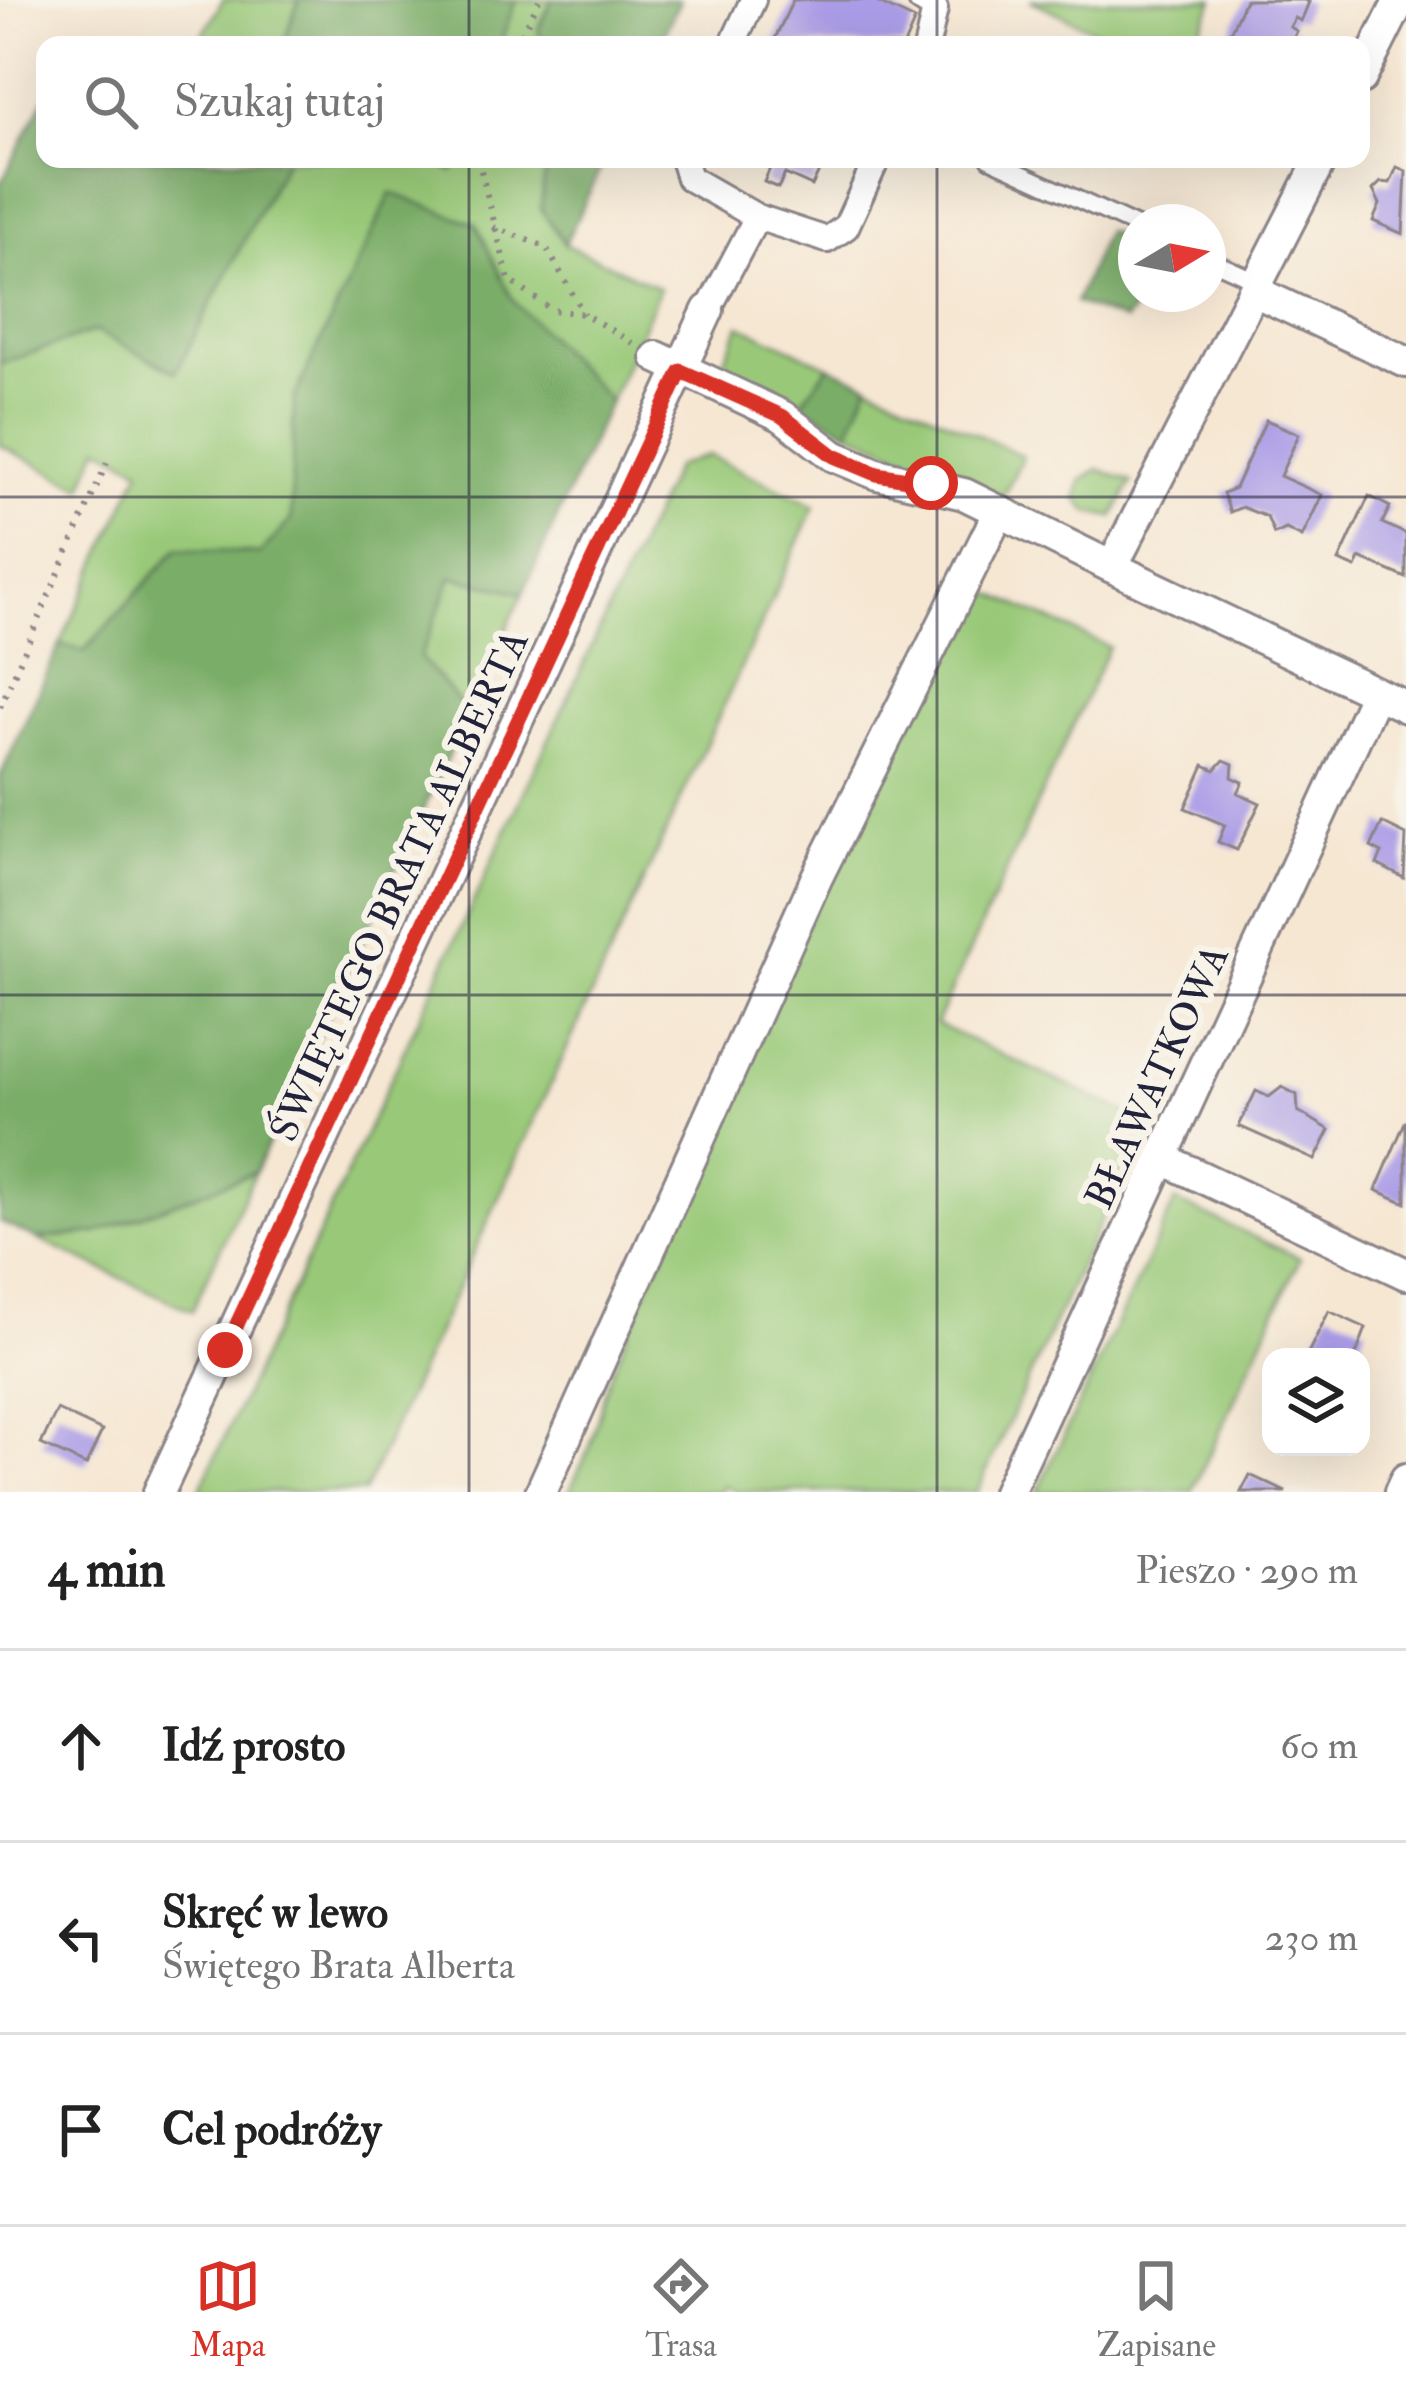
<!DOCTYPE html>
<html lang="pl">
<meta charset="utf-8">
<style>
:root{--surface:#fff;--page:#f6f6f6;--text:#222;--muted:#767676;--line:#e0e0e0;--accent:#d93025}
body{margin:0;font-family:"IM FELL Double Pica",serif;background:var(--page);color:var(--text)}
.controls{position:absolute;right:36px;bottom:36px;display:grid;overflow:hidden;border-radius:24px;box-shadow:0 12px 48px #0002}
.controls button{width:108px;height:108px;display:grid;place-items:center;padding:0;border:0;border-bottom:3px solid var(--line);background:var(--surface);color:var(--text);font:60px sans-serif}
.compass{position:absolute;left:1118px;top:204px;width:108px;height:108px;border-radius:50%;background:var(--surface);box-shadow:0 12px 48px #0002;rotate:80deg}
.stop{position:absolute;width:36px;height:36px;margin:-27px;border:9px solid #d93025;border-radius:50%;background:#fff}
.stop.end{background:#d93025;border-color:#fff;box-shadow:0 3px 12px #0008}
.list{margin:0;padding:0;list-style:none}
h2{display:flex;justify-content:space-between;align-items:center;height:156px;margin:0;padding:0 48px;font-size:51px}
h2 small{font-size:39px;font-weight:400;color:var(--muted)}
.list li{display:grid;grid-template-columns:78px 1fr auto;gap:36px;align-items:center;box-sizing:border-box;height:192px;padding:0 48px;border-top:3px solid var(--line)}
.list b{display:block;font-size:45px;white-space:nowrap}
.list p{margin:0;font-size:39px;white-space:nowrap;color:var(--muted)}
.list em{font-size:39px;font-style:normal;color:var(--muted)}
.icon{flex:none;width:66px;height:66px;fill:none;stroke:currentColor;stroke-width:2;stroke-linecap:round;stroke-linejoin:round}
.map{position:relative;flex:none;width:1406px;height:1492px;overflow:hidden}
.search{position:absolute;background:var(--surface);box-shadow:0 12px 48px #0002;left:36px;right:36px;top:36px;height:132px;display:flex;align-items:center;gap:30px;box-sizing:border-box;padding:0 42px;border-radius:24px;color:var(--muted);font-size:45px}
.sheet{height:732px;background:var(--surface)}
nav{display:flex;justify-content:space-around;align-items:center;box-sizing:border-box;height:168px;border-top:3px solid var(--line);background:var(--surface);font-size:33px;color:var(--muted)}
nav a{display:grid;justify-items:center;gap:6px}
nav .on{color:var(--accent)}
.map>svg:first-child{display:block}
.green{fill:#99c978;stroke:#5e765a;stroke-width:3}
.forest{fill:#7aad68;stroke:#4e6852;stroke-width:3}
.building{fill:#ab9ce7}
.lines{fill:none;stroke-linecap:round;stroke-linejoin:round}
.service-casing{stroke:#8c8487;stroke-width:21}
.pedestrian-casing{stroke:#8c8487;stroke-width:30}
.minor-casing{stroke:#8c8487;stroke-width:36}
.path{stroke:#8c8487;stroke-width:6;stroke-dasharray:3 9;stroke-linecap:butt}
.service{stroke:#fff;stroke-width:15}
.pedestrian{stroke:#fff;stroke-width:24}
.minor{stroke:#fff;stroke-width:30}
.route{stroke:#d93025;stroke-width:15}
.grid{fill:none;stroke:#22223b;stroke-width:3;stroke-opacity:0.55}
.labels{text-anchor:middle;stroke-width:12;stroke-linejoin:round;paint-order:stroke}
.street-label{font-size:39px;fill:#22223b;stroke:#f7f3e8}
</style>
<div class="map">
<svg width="1406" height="1492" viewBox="0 0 1406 1492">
<rect width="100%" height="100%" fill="#f7f3e8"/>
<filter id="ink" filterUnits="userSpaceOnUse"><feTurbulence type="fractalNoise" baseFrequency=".00833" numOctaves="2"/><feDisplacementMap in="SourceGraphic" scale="24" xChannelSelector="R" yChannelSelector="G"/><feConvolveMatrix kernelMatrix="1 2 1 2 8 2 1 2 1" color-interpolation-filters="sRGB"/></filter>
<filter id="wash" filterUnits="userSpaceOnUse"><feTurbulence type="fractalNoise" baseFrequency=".004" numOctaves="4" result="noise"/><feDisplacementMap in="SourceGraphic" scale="48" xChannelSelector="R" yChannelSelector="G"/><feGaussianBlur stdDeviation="2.7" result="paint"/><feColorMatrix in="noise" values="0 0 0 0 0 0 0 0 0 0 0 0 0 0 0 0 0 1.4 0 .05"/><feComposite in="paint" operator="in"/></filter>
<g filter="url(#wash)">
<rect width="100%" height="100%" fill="#f6e7d3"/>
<!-- green -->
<path class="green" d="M223,0h76l-16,45h-86z
M516,0h36l-14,30 5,15h-43z
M1030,0h184l-20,45h-68z
M286,159h139l28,12 1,-12h92l-5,50 24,35 95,44 -50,113 -97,-100 -37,-77 -182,174 -3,122 -31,35 -83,-6 -93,102 -24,-6 81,-176 -42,-23 -16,42 -83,-43v-81l95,-33 81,41z
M740,325l89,41 -29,39 -79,-38z
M869,384l154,72 -17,36 -9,5 -148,-66z
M708,455l107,51 -451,986h-165l476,-1025z
M1098,469l34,13 -19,35 -24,-5 -12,-13 4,-18z
M452,576l71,17 -55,120 -48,-56z
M971,584l138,63 -173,377 210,98 -169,370h-240l-13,-6 -4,6h-151l21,-45 19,-70 205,-472z
M255,1172l-63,139 -155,-72 59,-6z
M1175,1201l125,57 -108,234h-155z"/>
<!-- forest -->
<path class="forest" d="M299,0h217l-16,45h-217z
M552,0h128l-21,45h-116l-5,-15z
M45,97v62h241l-110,213 -81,-41 -95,33v-179z
M546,159h59l-40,85 -24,-35z
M391,193l85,31 37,77 97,100 -87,192 -71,-16 -32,80 48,56 -213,459 -159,61 -59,6 -37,-17v-445l60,-132 25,6 92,-102 83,5 31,-34 3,-122z
M1106,231l30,12v51h9l-20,27 -50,-18z
M829,366l40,18 -20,47 -49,-26z"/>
<g id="blocks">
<!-- building -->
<path class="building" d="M793,0h79l43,20 -11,25h-132z
M1245,0h59l5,2 -8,19 -6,-3 -5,9 7,4 -7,14h-54l-10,-4z
M755,159h70l-13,27 -27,-12 -7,14 -14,-6 7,-16z
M1397,167l9,4 -3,63 -30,-13 7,-17 -7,-14 8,-8 9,1z
M1266,420l33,14 -19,42 42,19 -20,42 -16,-8 -12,5 -7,-17 -25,-10 -12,5 -7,-19 12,-5z
M1369,496l21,11 -8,16 24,11v44l-46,-20 -4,10 -17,-7z
M1224,760l9,4 -1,13 11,5 -5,11 22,10 -23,47 -19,-8 7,-17 -40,-17 19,-43 11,5z
M1382,823l24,12 -2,43 -27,-14 5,-11 -11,-6z
M1282,1087l15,8 1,16 32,19 -15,30 -76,-34 17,-35 13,6z
M1405,1122h1v81l-30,-13z
M1329,1311l37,17 -11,29h-49z
M57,1410l45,21 -16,34 -45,-21z
M1250,1475l36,17h-45z"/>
</g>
</g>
<g filter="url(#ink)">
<use href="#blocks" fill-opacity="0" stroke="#8c8487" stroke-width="3"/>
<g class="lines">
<defs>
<path id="service" d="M990,159l146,67
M1208,259l51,23"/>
<path id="pedestrian" d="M921,0l14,9 -8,36
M732,45l21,-45
M683,159l6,19 68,39 70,23 19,-13 31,-68
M708,310l49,-93"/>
<path id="minor" d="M1361,78l39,-78
M1321,159l-209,408 294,140
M1254,291l152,71
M657,357l125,59 52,40 43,18 87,20 148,73
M1161,1158l245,116
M159,1492l549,-1182
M541,1492l276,-615 182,-365
M1008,1492l368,-799
M1400,1492l6,-13"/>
</defs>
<!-- service casing -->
<use href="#service" class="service-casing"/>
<!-- pedestrian casing -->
<use href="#pedestrian" class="pedestrian-casing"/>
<!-- minor casing -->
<use href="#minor" class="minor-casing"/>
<!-- path -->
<path class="path" d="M517,45l22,-45
M478,159l31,121 43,30 32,4 49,29
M493,227l53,20 38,67
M0,707l109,-249"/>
<!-- service -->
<use href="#service" class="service"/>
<!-- pedestrian -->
<use href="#pedestrian" class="pedestrian"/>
<!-- minor -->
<use href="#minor" class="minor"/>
</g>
</g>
<g class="lines" filter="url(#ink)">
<!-- route -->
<path class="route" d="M225,1350l456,-979 101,45 52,40 43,18 54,9"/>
</g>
<!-- grid -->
<path class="grid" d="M469,0v45M937,0v45M469,159v1333M937,159v1333M0,497h1406M0,995h1406"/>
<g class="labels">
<!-- street labels -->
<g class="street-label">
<text transform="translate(398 885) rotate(-65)" y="14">ŚWIĘTEGO BRATA ALBERTA</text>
<text transform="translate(1156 1076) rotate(-65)" y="14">BŁAWATKOWA</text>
</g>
</g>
</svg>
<div class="controls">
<button><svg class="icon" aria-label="layers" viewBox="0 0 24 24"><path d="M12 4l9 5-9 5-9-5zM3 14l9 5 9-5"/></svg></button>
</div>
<svg class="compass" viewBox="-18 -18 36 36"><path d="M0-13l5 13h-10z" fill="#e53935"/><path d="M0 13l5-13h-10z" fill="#767676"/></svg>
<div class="stop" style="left:931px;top:483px"></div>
<div class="stop end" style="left:225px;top:1350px"></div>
<div class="search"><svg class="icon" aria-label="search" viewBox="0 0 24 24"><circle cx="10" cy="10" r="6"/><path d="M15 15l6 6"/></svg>Szukaj tutaj</div>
</div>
<section class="sheet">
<h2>4 min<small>Pieszo · 290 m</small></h2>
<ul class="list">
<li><svg class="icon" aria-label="ahead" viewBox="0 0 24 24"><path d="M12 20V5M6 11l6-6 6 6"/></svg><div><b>Idź prosto</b></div><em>60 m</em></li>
<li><svg class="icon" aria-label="left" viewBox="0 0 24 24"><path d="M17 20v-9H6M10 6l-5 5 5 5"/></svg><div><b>Skręć w lewo</b><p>Świętego Brata Alberta</p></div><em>230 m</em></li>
<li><svg class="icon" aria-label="arrive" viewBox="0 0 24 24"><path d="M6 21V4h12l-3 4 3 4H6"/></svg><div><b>Cel podróży</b></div></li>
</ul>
</section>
<nav>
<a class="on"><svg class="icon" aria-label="map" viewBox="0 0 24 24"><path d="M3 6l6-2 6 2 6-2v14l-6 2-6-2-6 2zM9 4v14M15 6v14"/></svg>Mapa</a>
<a><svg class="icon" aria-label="directions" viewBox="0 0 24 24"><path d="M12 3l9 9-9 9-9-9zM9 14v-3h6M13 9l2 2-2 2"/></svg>Trasa</a>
<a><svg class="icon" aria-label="saved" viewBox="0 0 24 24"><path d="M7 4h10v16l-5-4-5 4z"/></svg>Zapisane</a>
</nav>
